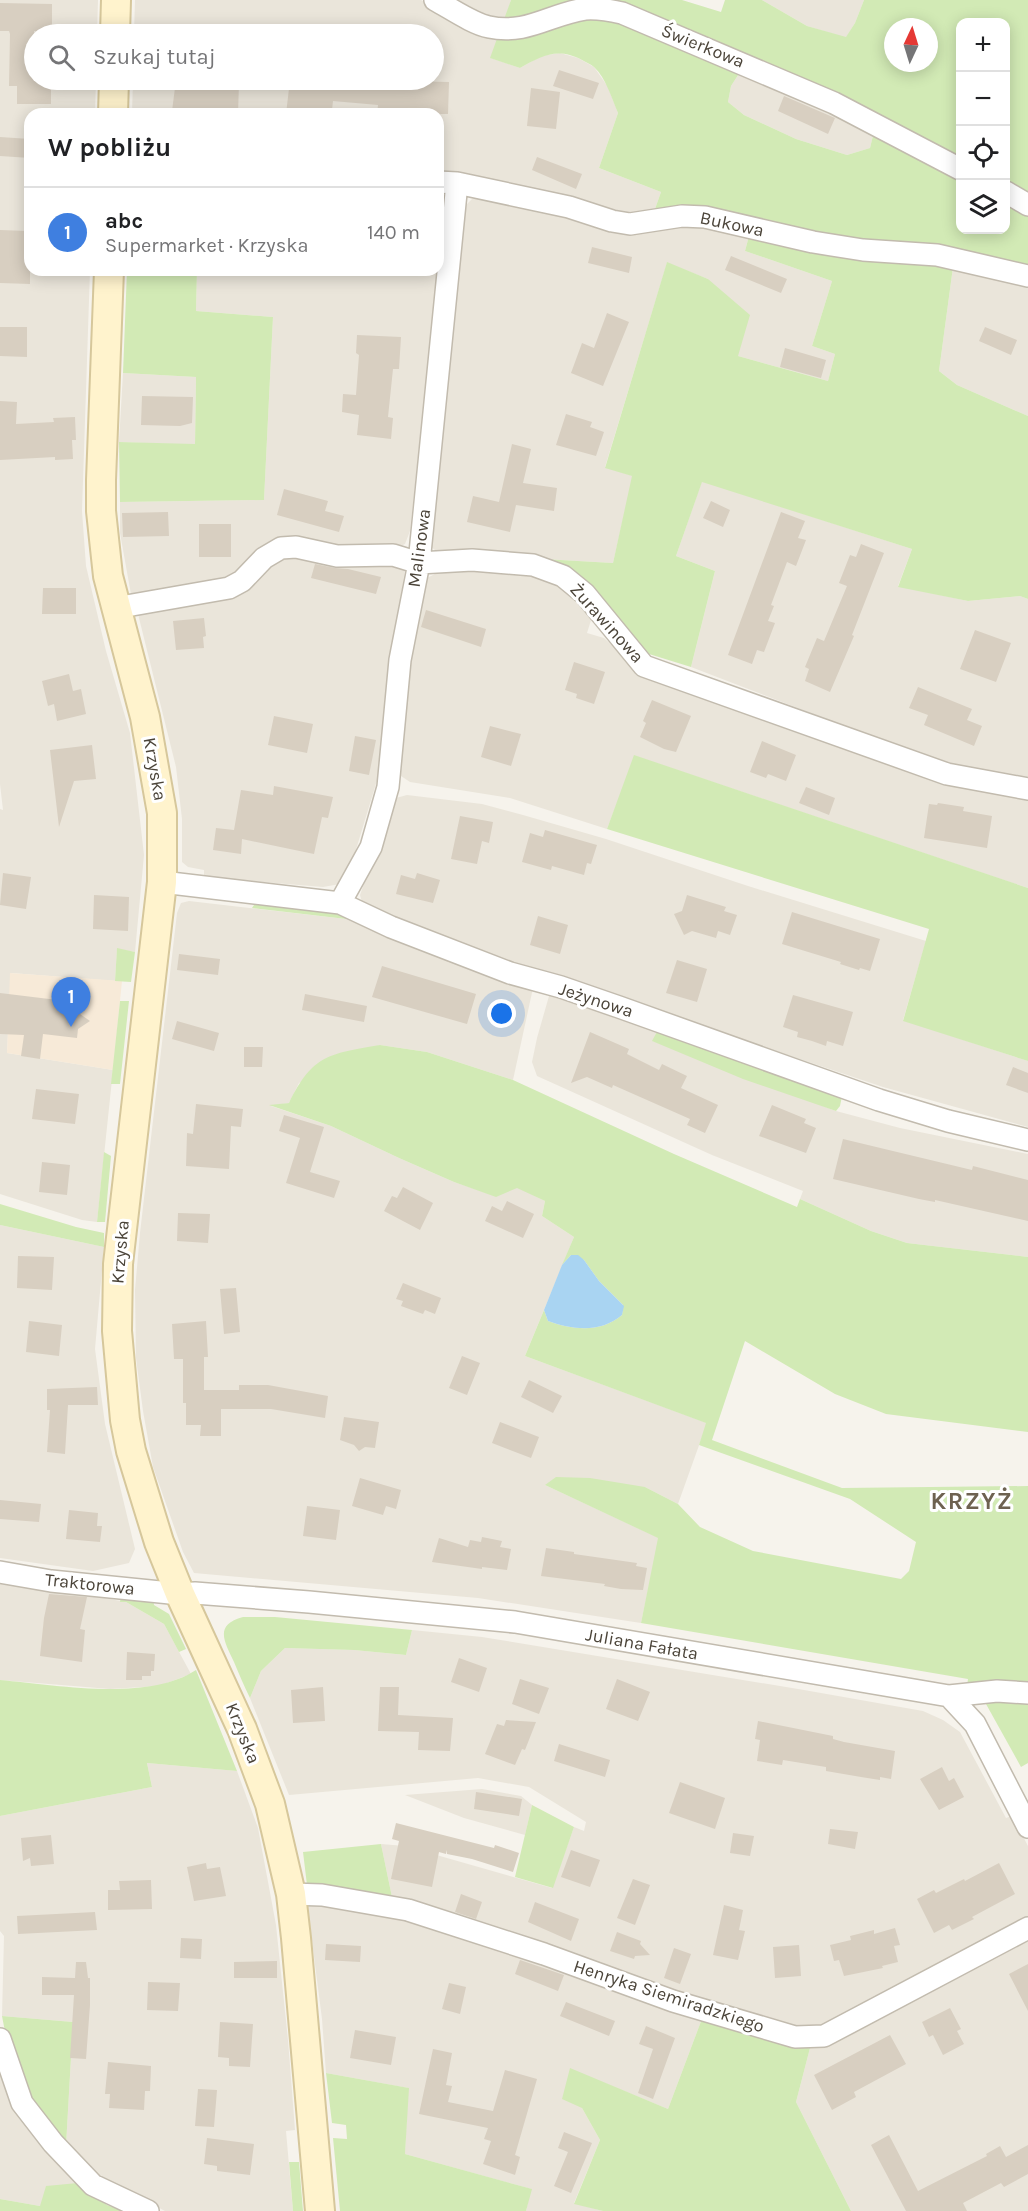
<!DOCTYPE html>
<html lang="pl">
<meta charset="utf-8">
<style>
:root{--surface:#fff;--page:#f6f6f6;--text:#202124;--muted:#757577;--line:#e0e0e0;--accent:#fc3f1d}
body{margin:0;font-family:Karla,sans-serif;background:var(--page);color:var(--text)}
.controls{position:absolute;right:18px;top:18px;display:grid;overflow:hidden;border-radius:12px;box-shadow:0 3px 15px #0003}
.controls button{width:54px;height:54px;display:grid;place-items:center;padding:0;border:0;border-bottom:2px solid var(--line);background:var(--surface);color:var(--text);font:30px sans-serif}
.compass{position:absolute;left:884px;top:18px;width:54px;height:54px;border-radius:50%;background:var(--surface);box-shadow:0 3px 15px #0003;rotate:4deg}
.you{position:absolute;left:502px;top:1014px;width:21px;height:21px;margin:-15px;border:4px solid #fff;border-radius:50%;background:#1a73e8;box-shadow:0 0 0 9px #1a73e833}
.badge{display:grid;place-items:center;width:39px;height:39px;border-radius:50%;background:var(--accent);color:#fff;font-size:20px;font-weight:700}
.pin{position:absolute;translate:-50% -50px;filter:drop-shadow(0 2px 3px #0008)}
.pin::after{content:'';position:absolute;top:32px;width:21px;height:18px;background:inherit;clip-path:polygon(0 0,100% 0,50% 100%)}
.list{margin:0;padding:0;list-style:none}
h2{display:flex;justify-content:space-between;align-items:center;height:78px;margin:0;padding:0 24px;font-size:26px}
h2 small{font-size:20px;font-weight:400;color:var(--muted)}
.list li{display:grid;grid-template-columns:39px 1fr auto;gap:18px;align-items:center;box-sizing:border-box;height:90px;padding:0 24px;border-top:2px solid var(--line)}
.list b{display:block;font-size:22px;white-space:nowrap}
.list p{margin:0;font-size:20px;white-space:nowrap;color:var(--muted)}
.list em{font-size:20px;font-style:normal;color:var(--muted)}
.icon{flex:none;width:33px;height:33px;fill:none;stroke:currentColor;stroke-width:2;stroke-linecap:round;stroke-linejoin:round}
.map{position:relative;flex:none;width:1028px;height:2211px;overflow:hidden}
.search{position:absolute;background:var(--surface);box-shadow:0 3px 15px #0003;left:24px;top:24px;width:420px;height:66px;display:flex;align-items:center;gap:15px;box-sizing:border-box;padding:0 21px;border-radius:33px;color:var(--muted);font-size:22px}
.panel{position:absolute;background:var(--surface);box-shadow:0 3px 15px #0003;left:24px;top:108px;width:420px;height:168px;border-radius:18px}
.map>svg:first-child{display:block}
.residential{fill:#eae5da}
.commercial{fill:#f7ead8}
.green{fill:#d2eab5;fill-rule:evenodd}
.water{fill:#a9d4f2}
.building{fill:#d8cfc1}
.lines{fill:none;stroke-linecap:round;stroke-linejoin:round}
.street-casing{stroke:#c2bbae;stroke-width:24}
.secondary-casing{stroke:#d6c79b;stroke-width:32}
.street{stroke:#fff;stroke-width:21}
.secondary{stroke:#fff3cd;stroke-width:28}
.labels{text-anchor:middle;stroke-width:6;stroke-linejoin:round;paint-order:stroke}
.street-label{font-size:18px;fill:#4b4439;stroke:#fff}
.district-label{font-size:24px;font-weight:bold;letter-spacing:1.5px;fill:#6e6250;stroke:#fff}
</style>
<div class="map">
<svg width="1028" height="2211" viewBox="0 0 1028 2211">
<rect width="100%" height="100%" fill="#f6f3ec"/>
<!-- residential -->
<path class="residential" d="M0,0h98l-1,34h-63v46h62l-1,34h-65v156h60l-8,241 4,55 20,85 24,82 14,122 -9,97 -18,-3 -2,32 -104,-8 -4,80 106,17 -16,152 -15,-2 -82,-26v-385l3,1 -3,-26z
M135,0h286l77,40 -7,18 29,10 21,-12 19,-3 18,5 16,9 14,20 10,26 -19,55 62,24 -6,17 -25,6 -192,-38v-63h-306l1,-34h301v-46h-300z
M449,0h62l-7,23 -37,-13z
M762,0h102l-9,23 -9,15 -39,-12z
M742,69l136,46 -8,33 -23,7 -51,-16 -52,-24 -16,-13 3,-16z
M487,198l198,25 64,13 -4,15 87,30 -20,65 23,8 -7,27 -90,-25 -30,-77 -41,-16 -62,204 28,9 -20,87 -174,-10 -8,-6 32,-339 9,-9z
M953,267l75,17v132l-71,-31 -18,-14z
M197,270h241l-28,261 -5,13 -11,5 -92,-5 -72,39 -98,17 -12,-67v-31l144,-2 9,-183 -77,-6z
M123,373l73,4 -1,68 -76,-3z
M702,481l210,68 -14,37 70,15 52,-5 8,3v182l-38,-6 -78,-23 -221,-85 24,-96 -39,-15z
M299,554l91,7 15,9 -17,105 -10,102 -27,89 -11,18 -17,3 -119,-10v-7l-16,-3 -6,-5v-43l-6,-52 -39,-157 55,-8 88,-44z
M472,569l62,5 27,12 31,31 -5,16 17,5 36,33 388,124v93l-393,-132 -28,73 -97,-31 -100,-16 -12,-8 8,-99 17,-95 16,-8z
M407,795l75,9 41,11 83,24 142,47 178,55 -23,79 125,41v66l-145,-40 -255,-86 -103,-30 -162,-65 -3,-11 31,-88 5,-9z
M189,901l166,19 178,68 -20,92 -86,-28 -47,-7 -81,38 -10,20 -18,3 60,20 68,32 55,24 42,14 21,-9 28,14 -3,15 32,21 -49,119 182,67 -29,81 -33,-17 -100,-2 114,53 -18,85 -163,-25 -284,-25 -11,-21 -30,-85 -10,-56 -7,-53 -1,-68 5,-57 37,-320 4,-10z
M555,991l104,37 -6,13 183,70 64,17 128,26v103l-121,-14 -36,-12 -71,-32 3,-8 -91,-36 -175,-79 -5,-14 5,-24 12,-42z
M0,1225l104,22 -9,102 10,75 30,125 -6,14 -36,8 -93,-13z
M0,1579l126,23 38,22 27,50 -32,12 -49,3 -110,-9z
M412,1630l70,7 322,53 119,21 20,9 17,12 46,86 6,-2 16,30v73l-207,108 -31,-1 -49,-12 -348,-112 -12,-58 24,2 147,42 22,-61 10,4 2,-9 -57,-35 -51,-9 -189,17 -39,-97 11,-27 24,-23 69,2 52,5z
M147,1763l90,8 21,57 18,97 12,115 7,90 -9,1 7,80h-128l-72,-38 -27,-27 7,-124 -71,-6 2,-80 -4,-5v-115l152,-29z
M482,1789l39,7 11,9 -7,30 -61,-17 -59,-23z
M307,1902l94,15 302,99 -35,93 -98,-40 12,39 18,32 -26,63 29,8h-77l5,-22 -126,-35 3,-66 -82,-15 -4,-54z
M1028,1937v274h-177l-55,-109 14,-54z
M0,2065l78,118 -38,23 -40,-7z"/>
<!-- commercial -->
<path class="commercial" d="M10,973l112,8 -9,89 -106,-17z"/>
<!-- green -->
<path class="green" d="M511,0h171l39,12 4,-12h37l45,26 39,11 9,-14 9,-23h164v267l-167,-23 -179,-37 -27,2 6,-17 -62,-24 19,-55c-6,-14 -12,-35 -24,-46 -3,-3 -9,-5 -12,-7 -25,-13 -40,-4 -62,8l-30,-10zM960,22h46v208h-46zM893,27h36v36h-36zM742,69l136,46 -8,33 -23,7 -51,-16 -52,-24 -16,-13 3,-16z
M749,236l204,31 -14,104 18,14 71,31v183l-8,-3 -52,5 -70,-14 14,-38 -210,-67 -26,74 39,15 -24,96 -42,-13 -20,-22 -86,-73 70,4 19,-87 -27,-8 62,-206 41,17 42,36 -12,41 90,25 7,-27 -23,-8 20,-65 -87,-30z
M127,270h70l-1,41 77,6 -9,183 -144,2 -1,-60 76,2 1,-67 -73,-4z
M634,755l394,133v173l-125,-40 26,-92 -322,-100z
M258,899l61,6 36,15 -103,-12z
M117,948l18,4 -4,30 -16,-1z
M120,1001h9l-9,83h-9z
M659,1028l183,68 -2,10 -4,5 -93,-32 -91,-38z
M380,1045l47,7 86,28 161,74 123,53 3,-8 71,32 36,12 121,14v175l-142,-18 -51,-20 -90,-53 -33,99 130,48 186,-2v200h-61l1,-7 -327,-56 17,-85 -113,-53 11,-8 34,1 55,9 33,17 22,23 53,24 148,28 8,-8 7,-29 -66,-43 -151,-54 7,-22 -181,-67 19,-46 4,11c25,9 53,12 74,-6l1,-10 -24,-24 -15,-21 -13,-5 -9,10 12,-28 -32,-21 3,-15 -28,-13 -21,9 -42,-15 -55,-24 -68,-32 -62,-21 20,-2c24,-49 40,-49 91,-58z
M104,1152l7,4 -6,66h-8z
M0,1204l76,23 28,6v14l-104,-22z
M121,1594l32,5 1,6 15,9 17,35 -7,3 -15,-28 -38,-22h-6z
M243,1617h32l137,13 -6,25 -52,-5 -69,-2 -24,23 -11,27c-6,-12 -11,-24 -16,-36 -10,-21 -20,-37 9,-45z
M196,1670l41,101 -90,-8 5,24 -152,29v-136c56,5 148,22 196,-10z
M998,1700l30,1v62l-7,4 -35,-63z
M532,1805l42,22 -21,61 -38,-11z
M381,1844l12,58 -86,-17 -4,-33z
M2,2016l71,6 -7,124 -34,-43 -25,-61z
M703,2016l107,32 -14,54 55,109h-248l-29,-7 26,-64 -18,-32 -20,-9 8,-31 98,41z
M326,2073l83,15 -4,66 127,35 -6,22h-186l-7,-73 14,1 -1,-14 -14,-2z
M289,2162h10l4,49h-10z
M78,2183l29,22 16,6h-123v-12l40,7 6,-20z"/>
<!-- water -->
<path class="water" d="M571,1255h7l6,5 15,21 25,25 -2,9c-21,18 -49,15 -74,6l-4,-11 18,-45z"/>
<!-- building -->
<path class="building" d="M0,3l52,1v28l-18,-1v49l17,1v23h-34v-18h-8l1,-52 -1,-3h-9z
M559,70l40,13 -6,16 -40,-13z
M176,80h35v3h28l-1,31 -66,-3z
M290,80l68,3v-3l91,2 -1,32h-71l1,-9 -45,-4 -1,9 -19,-1v5h-27z
M531,88l29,4 -4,37 -29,-3z
M784,96l51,22 -7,16 -50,-23z
M0,137l30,2v19l-30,-2z
M537,157l45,17 -6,15 -44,-19z
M0,230l27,1 -1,28h4v25l-30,-1z
M592,247l40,10 -3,16 -41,-10z
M731,256l56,23 -6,14 -56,-23z
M607,313l22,9 -26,64 -32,-13 11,-30 12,5z
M0,327h27v30l-27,-1z
M985,327l32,13 -6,15 -32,-14z
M357,335l44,2 -2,32h-6l-5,48 5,1 -2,21 -34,-4 2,-20 -17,-3 1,-18 13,1 3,-40 -3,-2z
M785,348l41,12 -5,18 -41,-11z
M142,396l51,1 -1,26 -12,3 -39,-1z
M0,401l17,1 -1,22 38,-2 -1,-4 22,-1 1,23h-4l1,19 -18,1v-3l-55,3z
M566,414l26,8 -2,5 14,5 -8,24 -40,-11z
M512,444l19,5 -8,34 34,5 -3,23 -38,-6 -6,27 -43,-10 6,-26 26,6z
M284,489l44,12 -3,10 19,5 -5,16 -62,-17z
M711,501l19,9 -7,17 -20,-9z
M168,512l1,24 -46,1 -1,-24z
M781,512l24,9 -7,17 8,2 -10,26 -9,-4 -16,43 3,1 -6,15 7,2 -11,29 -7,-2 -5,14 -24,-9z
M199,524h32v33h-32z
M861,544l23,9 -32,82 2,1 -24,56 -25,-11 4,-12 -4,-2 12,-29 7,3 23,-55 -8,-3 11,-28 6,2z
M315,564l20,4 13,1 33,8 -5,17 -65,-16z
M43,588h33v26h-34z
M426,610l60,19 -5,18 -60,-20z
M204,618l2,18 -3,1 1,11 -28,2 -3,-29z
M975,630l36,13 -15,39 -36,-13z
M574,662l31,10 -11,32 -18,-6 1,-4 -12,-4z
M69,674l4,17 8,-2 5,25 -29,7 -3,-17 -6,2 -6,-25z
M918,687l54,22 -5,11 15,6 -8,20 -50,-21 4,-10 -19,-7z
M652,700l39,16 -15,36 -12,-3 -24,-12 6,-14 -3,-2z
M274,716l39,8 -6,29 -39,-8z
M490,726l31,8 -10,32 -30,-9z
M355,736l21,4 -7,35 -20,-4z
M762,741l34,14 -10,26 -18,-7 -2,4 -16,-6z
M92,745l4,34 -22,2 -15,46 -9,-77z
M274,786l59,11 -5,21 -6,-1 -8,37 -72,-15 -1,15 -28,-4 3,-22 18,2 7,-40 32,5z
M806,787l29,11 -6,17 -30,-12z
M938,803l26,4 -1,4 29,5 -5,32 -63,-10 5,-34 8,1z
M460,816l33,6 -4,21 -7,-2 -5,23 -26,-5z
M545,830l52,15 -6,19 -4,-1 -3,12 -32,-9 -1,4 -29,-8 8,-29 13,4z
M3,873l28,4 -5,32 -26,-4z
M417,873l23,7 -7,23 -37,-9 5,-19 14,4z
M94,895l35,2 -1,34 -35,-2z
M687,895l39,12 -2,4 13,4 -7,20 -12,-4 -2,7 -24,-7 -8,4 -10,-21 8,-3z
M792,912l88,27 -10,32 -10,-3 -1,2 -19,-6 1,-2 -59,-18z
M538,916l30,9 -8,29 -30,-9z
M179,954l41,5 -2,16 -41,-5z
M677,960l30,9 -10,33 -31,-9z
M382,966l94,28 -9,30 -95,-27z
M0,993l82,10 -2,11 10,7 -12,8 -1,9 -34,-4 -3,25 -19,-3 3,-21 -24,-1z
M305,994l62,12 -3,16 -62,-12z
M793,995l60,17 -10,34 -16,-5 -1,5 -14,-5 -15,-4 1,-5 -15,-5z
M177,1021l42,12 -5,18 -42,-12z
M590,1032l39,17 -2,5 32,16 3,-6 25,12 -6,12 37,17 -13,28 -18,-8 3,-6 -77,-34 -1,3 -25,-11 -16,6z
M244,1047h19l-1,20h-18z
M1013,1067l15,6v20l-22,-8z
M36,1089l43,5 -4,30 -43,-5z
M196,1104l47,5 -2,18 -10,-1 -2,43 -43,-3 1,-33 6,1z
M772,1105l34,14 -2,4 12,5 -10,25 -47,-17z
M284,1115l40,12 -14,45 30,9 -6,17 -48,-15 14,-45 -21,-7z
M843,1139l129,31 1,-4 55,14v41l-93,-21v2l-16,-3 -86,-20z
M42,1162l28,3 -3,30 -28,-3z
M403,1187l30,16 -13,27 -36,-19 8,-15 5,2z
M507,1201l27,13 -11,24 -38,-17 7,-15 10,5z
M178,1213l32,1 -2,29 -31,-2z
M18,1256l36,1 -2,33 -35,-2z
M403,1283l38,15 -6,16 -10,-4 -2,4 -22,-8 2,-5 -7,-2z
M236,1288l4,44 -16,2 -4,-45z
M29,1321l33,4 -3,31 -33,-4z
M206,1321l2,36h-4v33h35v-5h29l60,11 -3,22 -54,-9h-50v27h-21l1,-11h-15v-22h-3v-44h-9l-2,-35z
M462,1356l18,7 -13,32 -18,-7z
M529,1380l33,16 -9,17 -32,-16z
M97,1387l1,18h-30l-3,49 -18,-2 3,-42h-3v-21z
M344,1417l35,5 -4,26 -10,-1 -6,4 -5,-6 -14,-5z
M500,1422l39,15 -8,21 -39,-15z
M360,1478l41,12 -5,19 -10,-3 -3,9 -31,-9z
M0,1500l41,4 -2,18 -39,-3z
M307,1506l33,4 -4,30 -33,-4z
M69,1510l29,3 -1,13h5l-2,16 -34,-3z
M482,1537l20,4 -2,6 11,2 -4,21 -25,-3v2l-50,-7 7,-24 29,9 2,-7 11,2z
M546,1548l28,4v2l63,9 -1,3 11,2 -4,22 -22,-1 -17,-3 1,-2 -64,-8z
M49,1594l38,3 -7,32 5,1 -3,32 -42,-6 4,-38z
M127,1652l28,2 -1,17h-3v5h-9v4h-16z
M459,1658l28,10 -8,24 -28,-10z
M520,1679l29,9 -10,26 -27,-10z
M617,1679l33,13 -12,29 -32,-12z
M323,1687l2,34 -32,2 -2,-33z
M380,1687h19l-1,28 55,3 -3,33 -32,-1 1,-18 -41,-1z
M506,1720l30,2 -11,28 -3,-1 -7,16 -30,-11 12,-30 7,2z
M758,1721l75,15v3l11,3 51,9 -4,28 -11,-2v3l-19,-3 -35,-6v-4l-43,-7 -1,5 -25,-4 3,-21 -5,-1z
M559,1744l51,16 -5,17 -51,-16z
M942,1767l7,14 5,-3 10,19 -25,13 -19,-31z
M680,1782l45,16 -10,31 -46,-16z
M476,1792l46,7 -3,17 -45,-7z
M396,1823l98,25 1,-3 24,8 -6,19 -41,-13 -25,-5v-4l-1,4 -7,-2 -7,35 -41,-8 8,-38 -7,-2z
M830,1829l28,3 -3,17 -27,-5z
M733,1833l21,3 -4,20 -20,-3z
M51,1835l3,29 -23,2 -1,-8 -7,3 -2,-23z
M571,1850l29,10 -10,27 -29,-10z
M206,1863l1,6 13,-2 6,29 -32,5 -7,-34z
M999,1863l16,31 -43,23 2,2 -22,11 -3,-5 -15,8 -17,-34 17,-9 2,3 28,-14 1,2z
M633,1879l17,6 -15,40 -18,-7z
M151,1880l1,29 -44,1v-20h12l-1,-9z
M461,1894l21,8 -6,17 -21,-7z
M535,1902l44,17 -8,22 -43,-19z
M724,1905l19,5 -4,20 6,1 -7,29 -25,-5z
M95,1912l2,18 -79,4 -1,-18z
M895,1928l5,17 -6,1 4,16 -16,4 1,2 -39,8 -5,-16 -5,1 -4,-16 21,-5 -1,-4 24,-6v4z
M617,1932l24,9 -1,3 10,11 -15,1 -1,3 -24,-8z
M181,1938l21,1 -1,20 -21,-1z
M326,1944l35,2 -1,16 -35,-2z
M799,1945l2,31 -26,2 -2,-31z
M674,1948l17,6 -11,30 -16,-6z
M520,1960l44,15 -6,16 -43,-17z
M277,1961v17h-43v-16z
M76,1962h10l2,16h2v27l-4,54 -16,-1 4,-63h-32v-18l33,1z
M1028,1964v47l-19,-37z
M148,1982l32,1 -2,28 -31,-1z
M449,1983l17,4 -6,27 -18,-5z
M566,2002l49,19 -6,15 -49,-20z
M950,2008l11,21 -4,2 7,13 -21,11 -10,-20 -4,2 -7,-15z
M220,2022l33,2 -3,43 -21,-1v-8l-11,-1z
M646,2026l29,12 -22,61 -15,-6 15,-44 -14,-5z
M355,2030l41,7 -5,28 -41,-7z
M890,2035l16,29 -52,28 2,5 -24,13 -18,-35z
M433,2049l19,4 -6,32 6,1 -4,16 45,9 12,-41 32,9 -22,76 5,2 -5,18 -32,-11 8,-23 -7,-2 4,-11 -69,-14z
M108,2062l43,4 -1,25h-5l-1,19 -35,-2 1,-14h-5z
M198,2089l19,1 -3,37 -19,-1z
M564,2132l28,11 -21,50 -17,-7 14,-34 -10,-4z
M889,2135l29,56 69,-35 -1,-2 14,-8 6,11 22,-12v29l-24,13 -3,-4 -38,20 4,8h-61l-35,-66z
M207,2138l47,6 -4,31 -33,-4v-5l-13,-2z"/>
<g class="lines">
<defs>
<path id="street" d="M435,0c15,8 38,24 54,27 38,8 61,-13 96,-18 13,-1 24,1 37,4l212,90 126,66
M438,182l19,1 112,24 43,14 18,3 52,-8 23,1 108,25 50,8 74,5 91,21
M1006,192l22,13
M115,608l114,-20 13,-7 22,-23 17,-10 15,-1 41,9 56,-1 26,8 53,-3 61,5 30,11 22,18 59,72 303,108 81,15
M162,882l178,21 51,24 119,46 51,14 58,20 260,93 69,21 80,19
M340,903l31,-56 17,-60 12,-127 19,-97 38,-380
M0,1572l51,9 129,13 15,-1 114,9 206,20 434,74 48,-5 31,2
M949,1696l26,28 53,103
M291,1894l31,1 86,15 136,44 129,47 122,36 29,-1 204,-108
M0,2039l22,64 31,40 40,42 55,26"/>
<path id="secondary" d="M115,34l1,-34
M113,114l1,-34
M109,270l-8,210v31l7,65 37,141 17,96v69l-44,382 -1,67 8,89 6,31 28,91 21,52 62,135 28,75 21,90 5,44 24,273"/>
</defs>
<!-- street casing -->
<use href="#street" class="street-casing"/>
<!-- secondary casing -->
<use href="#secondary" class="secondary-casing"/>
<!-- street -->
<use href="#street" class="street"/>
<!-- secondary -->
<use href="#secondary" class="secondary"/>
</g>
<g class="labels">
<!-- street labels -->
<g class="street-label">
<text transform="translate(703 46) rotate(22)" y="6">Świerkowa</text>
<text transform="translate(732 224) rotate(12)" y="6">Bukowa</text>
<text transform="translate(419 548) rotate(-82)" y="6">Malinowa</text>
<text transform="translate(607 623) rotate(48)" y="6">Żurawinowa</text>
<text transform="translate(155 769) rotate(80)" y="6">Krzyska</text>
<text transform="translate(596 1000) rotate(18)" y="6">Jeżynowa</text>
<text transform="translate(120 1252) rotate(-85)" y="6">Krzyska</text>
<text transform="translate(90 1584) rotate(6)" y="6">Traktorowa</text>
<text transform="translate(642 1644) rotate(10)" y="6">Juliana Fałata</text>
<text transform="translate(243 1733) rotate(68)" y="6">Krzyska</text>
<text transform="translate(669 1996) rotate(18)" y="6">Henryka Siemiradzkiego</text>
</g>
<!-- district labels -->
<g class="district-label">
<text x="972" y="1509">KRZYŻ</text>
</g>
</g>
</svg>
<div class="controls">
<button>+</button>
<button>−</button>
<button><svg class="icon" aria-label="locate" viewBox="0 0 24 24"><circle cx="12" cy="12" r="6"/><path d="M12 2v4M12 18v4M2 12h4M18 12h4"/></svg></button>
<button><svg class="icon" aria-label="layers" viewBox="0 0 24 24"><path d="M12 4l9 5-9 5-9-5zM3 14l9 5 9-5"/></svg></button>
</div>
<svg class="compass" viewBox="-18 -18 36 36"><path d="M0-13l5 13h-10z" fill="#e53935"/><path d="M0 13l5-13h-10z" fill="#757577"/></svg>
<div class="you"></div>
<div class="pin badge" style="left:71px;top:1027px;background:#3f7fe0">1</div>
<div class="search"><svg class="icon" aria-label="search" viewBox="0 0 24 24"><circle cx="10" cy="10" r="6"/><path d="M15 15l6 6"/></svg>Szukaj tutaj</div>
<section class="panel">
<h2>W pobliżu<small></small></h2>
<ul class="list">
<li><span class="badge" style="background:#3f7fe0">1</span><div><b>abc</b><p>Supermarket · Krzyska</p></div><em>140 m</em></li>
</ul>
</section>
</div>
